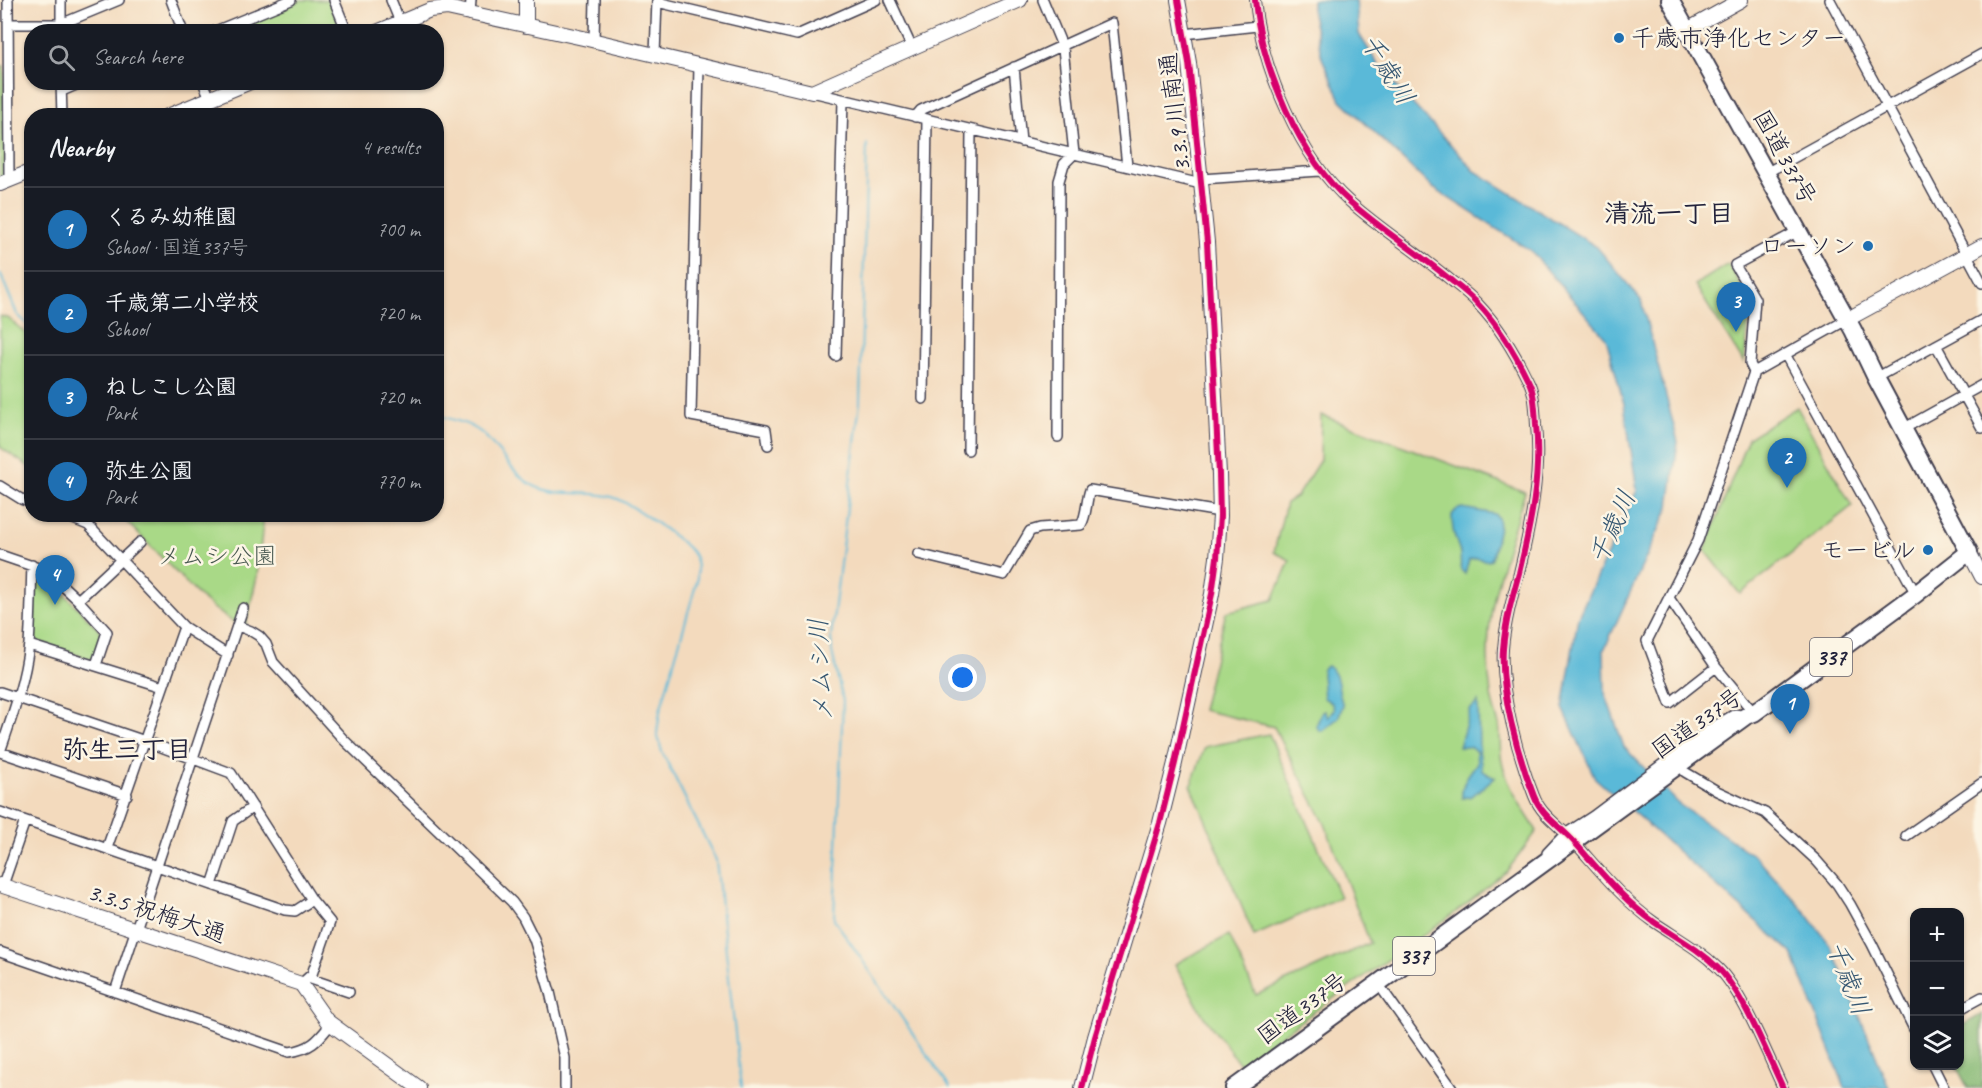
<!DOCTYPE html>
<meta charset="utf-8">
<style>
:root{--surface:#171b24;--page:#20242c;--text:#f1f3f6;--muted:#9ea1a6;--line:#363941;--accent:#1f6fb2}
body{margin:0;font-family:Caveat,"Klee One",sans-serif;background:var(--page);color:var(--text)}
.controls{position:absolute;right:18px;bottom:18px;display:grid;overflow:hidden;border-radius:12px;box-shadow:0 2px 4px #0004}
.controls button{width:54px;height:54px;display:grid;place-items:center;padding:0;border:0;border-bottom:2px solid var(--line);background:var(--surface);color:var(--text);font:30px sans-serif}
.you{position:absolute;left:963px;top:678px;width:21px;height:21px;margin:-15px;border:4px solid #fff;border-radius:50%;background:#1a73e8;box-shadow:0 0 0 9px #1a73e833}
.badge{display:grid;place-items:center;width:39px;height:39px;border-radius:50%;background:var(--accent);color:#fff;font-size:20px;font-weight:700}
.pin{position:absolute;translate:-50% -50px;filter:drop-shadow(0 2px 3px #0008)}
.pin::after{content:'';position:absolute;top:32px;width:21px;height:18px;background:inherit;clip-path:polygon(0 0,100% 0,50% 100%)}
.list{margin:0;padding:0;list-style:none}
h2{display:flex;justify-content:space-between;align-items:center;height:78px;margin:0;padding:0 24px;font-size:26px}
h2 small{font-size:20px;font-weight:400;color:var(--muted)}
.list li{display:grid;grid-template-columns:39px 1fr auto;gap:18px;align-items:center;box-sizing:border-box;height:84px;padding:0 24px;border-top:2px solid var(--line)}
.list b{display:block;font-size:22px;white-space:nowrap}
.list p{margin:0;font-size:20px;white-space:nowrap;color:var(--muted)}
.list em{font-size:20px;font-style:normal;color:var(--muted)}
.icon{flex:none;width:33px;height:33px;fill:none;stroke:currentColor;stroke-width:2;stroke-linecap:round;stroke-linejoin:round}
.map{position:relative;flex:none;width:1982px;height:1088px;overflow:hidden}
.search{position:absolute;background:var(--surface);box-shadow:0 2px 4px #0004;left:24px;top:24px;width:420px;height:66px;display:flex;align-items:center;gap:15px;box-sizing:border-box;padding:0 21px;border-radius:24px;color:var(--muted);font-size:22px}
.panel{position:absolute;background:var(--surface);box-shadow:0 2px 4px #0004;left:24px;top:108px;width:420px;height:414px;border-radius:24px}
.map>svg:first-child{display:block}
.green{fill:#a9d987;stroke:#667e61;stroke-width:1.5}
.forest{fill:#86b974;stroke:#546e58;stroke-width:1.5}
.water{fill:#5ab9d8;stroke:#3e6e8a;stroke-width:1.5}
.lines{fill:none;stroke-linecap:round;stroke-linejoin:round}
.stream{stroke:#5ab9d8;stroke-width:2}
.street-casing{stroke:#413e4e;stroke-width:12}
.secondary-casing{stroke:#413e4e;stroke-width:16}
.highway-casing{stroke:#413e4e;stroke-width:20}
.street{stroke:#fff;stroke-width:9}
.secondary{stroke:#fff;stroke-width:14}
.highway{stroke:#fff;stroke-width:16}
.cycleway-casing{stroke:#fcf5e5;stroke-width:10}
.cycleway{stroke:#d6006c;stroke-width:6}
.poi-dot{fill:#1f6fb2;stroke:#fcf5e5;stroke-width:2}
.labels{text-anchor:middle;stroke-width:5;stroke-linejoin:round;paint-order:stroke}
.shield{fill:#fcf5e5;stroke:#63616e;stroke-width:1.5}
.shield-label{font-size:22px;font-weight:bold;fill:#22223b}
.poi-label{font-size:24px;fill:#22223b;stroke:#fcf5e5;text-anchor:end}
.street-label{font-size:24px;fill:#22223b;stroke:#fcf5e5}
.park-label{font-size:24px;fill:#4a5952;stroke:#fcf5e5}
.water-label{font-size:26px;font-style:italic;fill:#365772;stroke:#fcf5e5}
.neighbourhood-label{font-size:26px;font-weight:bold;fill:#22223b;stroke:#fcf5e5}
</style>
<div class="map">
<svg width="1982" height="1088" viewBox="0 0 1982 1088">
<rect width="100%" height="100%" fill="#fcf5e5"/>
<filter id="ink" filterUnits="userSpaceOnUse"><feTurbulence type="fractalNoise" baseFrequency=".0167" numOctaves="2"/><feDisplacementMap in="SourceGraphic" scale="12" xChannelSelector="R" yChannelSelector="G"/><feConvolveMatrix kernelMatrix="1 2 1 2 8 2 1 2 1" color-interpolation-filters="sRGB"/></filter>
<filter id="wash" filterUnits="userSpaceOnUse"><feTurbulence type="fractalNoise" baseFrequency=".008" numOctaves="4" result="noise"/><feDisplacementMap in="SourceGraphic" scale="24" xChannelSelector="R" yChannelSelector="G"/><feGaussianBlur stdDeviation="1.35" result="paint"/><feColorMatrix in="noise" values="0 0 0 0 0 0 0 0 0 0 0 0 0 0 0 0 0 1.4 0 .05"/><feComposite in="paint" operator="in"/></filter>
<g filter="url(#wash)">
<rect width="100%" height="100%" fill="#f3dabd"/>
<!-- green -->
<path class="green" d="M301,0h28l14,31 -120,1z
M0,66h4l2,111 -6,2z
M1728,264l23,37 -7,62 -49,-78z
M0,316l8,2 23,20v130l-31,-21z
M1797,407l55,99 -112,88 -35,-44 43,-112z
M1321,415l204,77c-21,69 -46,128 -34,202 1,10 5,20 8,31 2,13 0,28 4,41 5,21 22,46 34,65l-30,40 -44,36 -223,157 -36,-47 -29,-53 54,-29 27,60 114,-52 -45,-119 -51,-97 -72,-17 24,-98 47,-12 17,-40 -16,-8 12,-49 11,-7 23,-36z
M120,515h144l-7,61 -11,49 -15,-4 -28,-21z
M40,572l6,3 57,59 -8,27 -59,-20 -3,-6 3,-59z
M1269,734l71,163 -86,39 -63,-151 14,-38z"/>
<!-- forest -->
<path class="forest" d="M1982,1014v74h-14l-12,-22h4v-39z"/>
<!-- water -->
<path class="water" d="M1312,0h44l3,34 23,37 93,100 122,76 44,53 37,142 -9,65 -65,143 1,43 19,54 56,58 76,52 48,53 27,36 58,142h-44l-53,-135 -197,-175 -32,-70 15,-91 59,-127 -13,-86 -18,-66 -75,-87 -101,-65 -89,-86 -19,-42 -10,-44z
M1462,508l33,6 3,4 1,9 -7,31 -3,3 -13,-3 -7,2 -4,14 -4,-4c-1,-7 0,-15 -2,-21 -5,-14 -7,-19 -7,-34l4,-5z
M1327,666c14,7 10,27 16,39l-5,13 -16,13h-2l-4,-5 6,-14 3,-1 3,7 6,-9 -2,-6 -8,-5 -2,-24 1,-5z
M1478,702l1,47 3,22 13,6 -23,19 -10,2c-1,-15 6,-23 15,-35l-1,-12 -7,-4h-10l11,-37z"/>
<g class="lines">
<!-- stream -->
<path class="stream" d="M867,144l-7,258 -29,235 1,15 11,49 -9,218 116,169
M0,273l17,41 15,15
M436,415c16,4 34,8 47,19 18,17 28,40 51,52 25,12 56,3 81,12 14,4 71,45 78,56 5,8 4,18 4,27l-37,130 -3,22 5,19 54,108 25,228"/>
</g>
</g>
<g filter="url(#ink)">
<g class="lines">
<defs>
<path id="street" d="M8,0l1,180
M61,0v32
M171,0l12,32
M334,0l13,32
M391,0l9,22
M890,0l22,48
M1043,0l20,48 11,106 -10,10 -5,17 -1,256
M1255,0c6,67 45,158 95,202 33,29 70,52 103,80 9,7 18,14 25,22 21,22 37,49 50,76 7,13 7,30 8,45 5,50 -5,98 -17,148 -7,25 -14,50 -16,76 -3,42 15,107 31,147 8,21 28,31 42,48 25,28 48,57 78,78 22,15 45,27 64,46 25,25 49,86 65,120
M1830,0l152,283
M657,2l140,33 79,-35
M470,13l1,-13
M8,24h53l58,-24
M213,32l78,-32
M1184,34l73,-8
M594,40l1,-40
M655,55l2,-55
M699,66l-8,350 75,14 2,15
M1014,67l7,75
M61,82l1,34
M203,82l7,16
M62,91l21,-9
M812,92l389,92
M915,117l6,-7 191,-87 15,143
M1766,173l216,-119
M1201,179l119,-8
M1936,345l46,83
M1785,354l131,240
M836,356l7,-256
M1754,372l-4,-8 5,-65 -20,-34 63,-34
M1876,378l106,-58
M923,399l4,-280
M1903,429l79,-44
M968,450l3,-320
M0,486l21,13 11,4
M61,514l27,11 96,102 44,28
M918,554l86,21 26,-44 10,-3 41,-3c6,-10 5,-24 9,-35l130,22
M0,555l47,16 31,29 29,32 -11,33
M1669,598l47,69 38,46
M78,600l62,-58
M238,626l13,5 8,5 7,8 7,18 70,77 169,163 11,15 11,22 16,53 15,66v30
M29,645l134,42
M1716,667l-46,36 -23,-62 51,-101 56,-168 94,-53
M0,692l145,49 86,32 81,127 18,22 -18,52 -11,10
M0,752c12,-35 25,-71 29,-108 2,-26 2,-52 3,-79
M0,752l127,43
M1685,772l32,19 48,22 51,47 21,24 13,20 22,40 42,85
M0,812l285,98 10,1 17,-11
M1906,836l76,-53
M107,848l77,-221
M1547,853l18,-19 28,-18 115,-86 27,-16 10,2
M3,885l22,-64
M212,885l21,-64 20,-14
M0,952l289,100c23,-3 29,-12 42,-28
M308,978l41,14
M1377,982l75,106
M115,992l128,-384
M1960,1009l22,-12
M1933,1066l11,22"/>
<path id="secondary" d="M526,26v-26
M1687,30l54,-30
M377,32l53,-22 17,-2 136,30 229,54 208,-92
M168,116l82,-34
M0,184l32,-13
M1848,319l134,-73
M1969,552l13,25
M0,885l301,99 26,37 92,67
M1082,1088l13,-51 65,-214 15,-60 37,-169 5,-36 3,-42 -1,-42 -12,-232 -18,-179 -11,-63"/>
<path id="highway" d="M1234,1088l512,-372 8,-3 162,-119 53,-42 -93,-174 -23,-48 -183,-330"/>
</defs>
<!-- street casing -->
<use href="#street" class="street-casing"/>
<!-- secondary casing -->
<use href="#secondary" class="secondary-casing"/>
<!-- highway casing -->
<use href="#highway" class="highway-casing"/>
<!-- street -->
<use href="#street" class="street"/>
<!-- secondary -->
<use href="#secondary" class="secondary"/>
<!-- highway -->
<use href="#highway" class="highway"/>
<defs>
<path id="cycleway" d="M1255,0c6,67 45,158 95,202 33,29 70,52 103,80 9,7 18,14 25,22 21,22 37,49 50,76 7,13 7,30 8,45 5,50 -5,98 -17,148 -7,25 -14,50 -16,76 -3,42 15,107 31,147 8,21 28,31 42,48 25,28 48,57 78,78 22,15 45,27 64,46 25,25 49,86 65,120
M1082,1088l13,-51 65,-214 15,-60 37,-169 5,-36 3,-42 -1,-42 -12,-232 -18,-179 -11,-63"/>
</defs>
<!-- cycleway casing -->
<use href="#cycleway" class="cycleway-casing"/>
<!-- cycleway -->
<use href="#cycleway" class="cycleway"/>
</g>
</g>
<!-- markers -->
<g class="poi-dot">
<circle cx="1619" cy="38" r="6"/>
<circle cx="1868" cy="246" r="6"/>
<circle cx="1928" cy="550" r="6"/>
</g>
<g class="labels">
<!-- shield labels -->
<g class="shield">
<rect x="1810" y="638" width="42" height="38" rx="4.5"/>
<rect x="1393" y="937" width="42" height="38" rx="4.5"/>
</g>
<g class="shield-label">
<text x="1831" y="665">337</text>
<text x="1414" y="964">337</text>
</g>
<!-- poi labels -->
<g class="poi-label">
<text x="1631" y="46" text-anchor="start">千歳市浄化センター</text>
<text x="1856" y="254">ローソン</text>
<text x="1916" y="558">モービル</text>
</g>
<!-- street labels -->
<g class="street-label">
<text transform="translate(1175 112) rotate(-97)" y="8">3.3.9 川南通</text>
<text transform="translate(1785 157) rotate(61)" y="8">国道337号</text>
<text transform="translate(1697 723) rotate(-35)" y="8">国道337号</text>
<text transform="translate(157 913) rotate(18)" y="8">3.3.5 祝梅大通</text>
<text transform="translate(1302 1008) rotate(-36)" y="8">国道337号</text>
</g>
<!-- park labels -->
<g class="park-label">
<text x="217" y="564">メムシ公園</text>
</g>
<!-- water labels -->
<g class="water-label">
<text transform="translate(1388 69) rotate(58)" y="9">千歳川</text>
<text transform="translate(1612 527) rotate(-66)" y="9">千歳川</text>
<text transform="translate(820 670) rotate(-93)" y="9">メムシ川</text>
<text transform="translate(1849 978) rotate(69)" y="9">千歳川</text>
</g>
<!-- neighbourhood labels -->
<g class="neighbourhood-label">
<text x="1669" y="222">清流一丁目</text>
<text x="127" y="758">弥生三丁目</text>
</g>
</g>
</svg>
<div class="controls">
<button>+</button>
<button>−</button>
<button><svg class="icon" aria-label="layers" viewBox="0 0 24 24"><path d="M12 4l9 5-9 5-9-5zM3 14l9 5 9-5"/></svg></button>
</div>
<div class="you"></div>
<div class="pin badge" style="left:1790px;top:734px">1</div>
<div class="pin badge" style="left:1787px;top:488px">2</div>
<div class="pin badge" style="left:1736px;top:332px">3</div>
<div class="pin badge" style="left:55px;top:605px">4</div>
<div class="search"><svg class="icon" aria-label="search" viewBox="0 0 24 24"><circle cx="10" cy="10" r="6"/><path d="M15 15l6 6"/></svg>Search here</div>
<section class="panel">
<h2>Nearby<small>4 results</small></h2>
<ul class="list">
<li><span class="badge">1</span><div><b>くるみ幼稚園</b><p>School · 国道337号</p></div><em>700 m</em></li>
<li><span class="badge">2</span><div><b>千歳第二小学校</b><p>School</p></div><em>720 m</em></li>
<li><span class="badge">3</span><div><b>ねしこし公園</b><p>Park</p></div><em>720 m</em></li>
<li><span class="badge">4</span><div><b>弥生公園</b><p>Park</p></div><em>770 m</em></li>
</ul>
</section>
</div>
